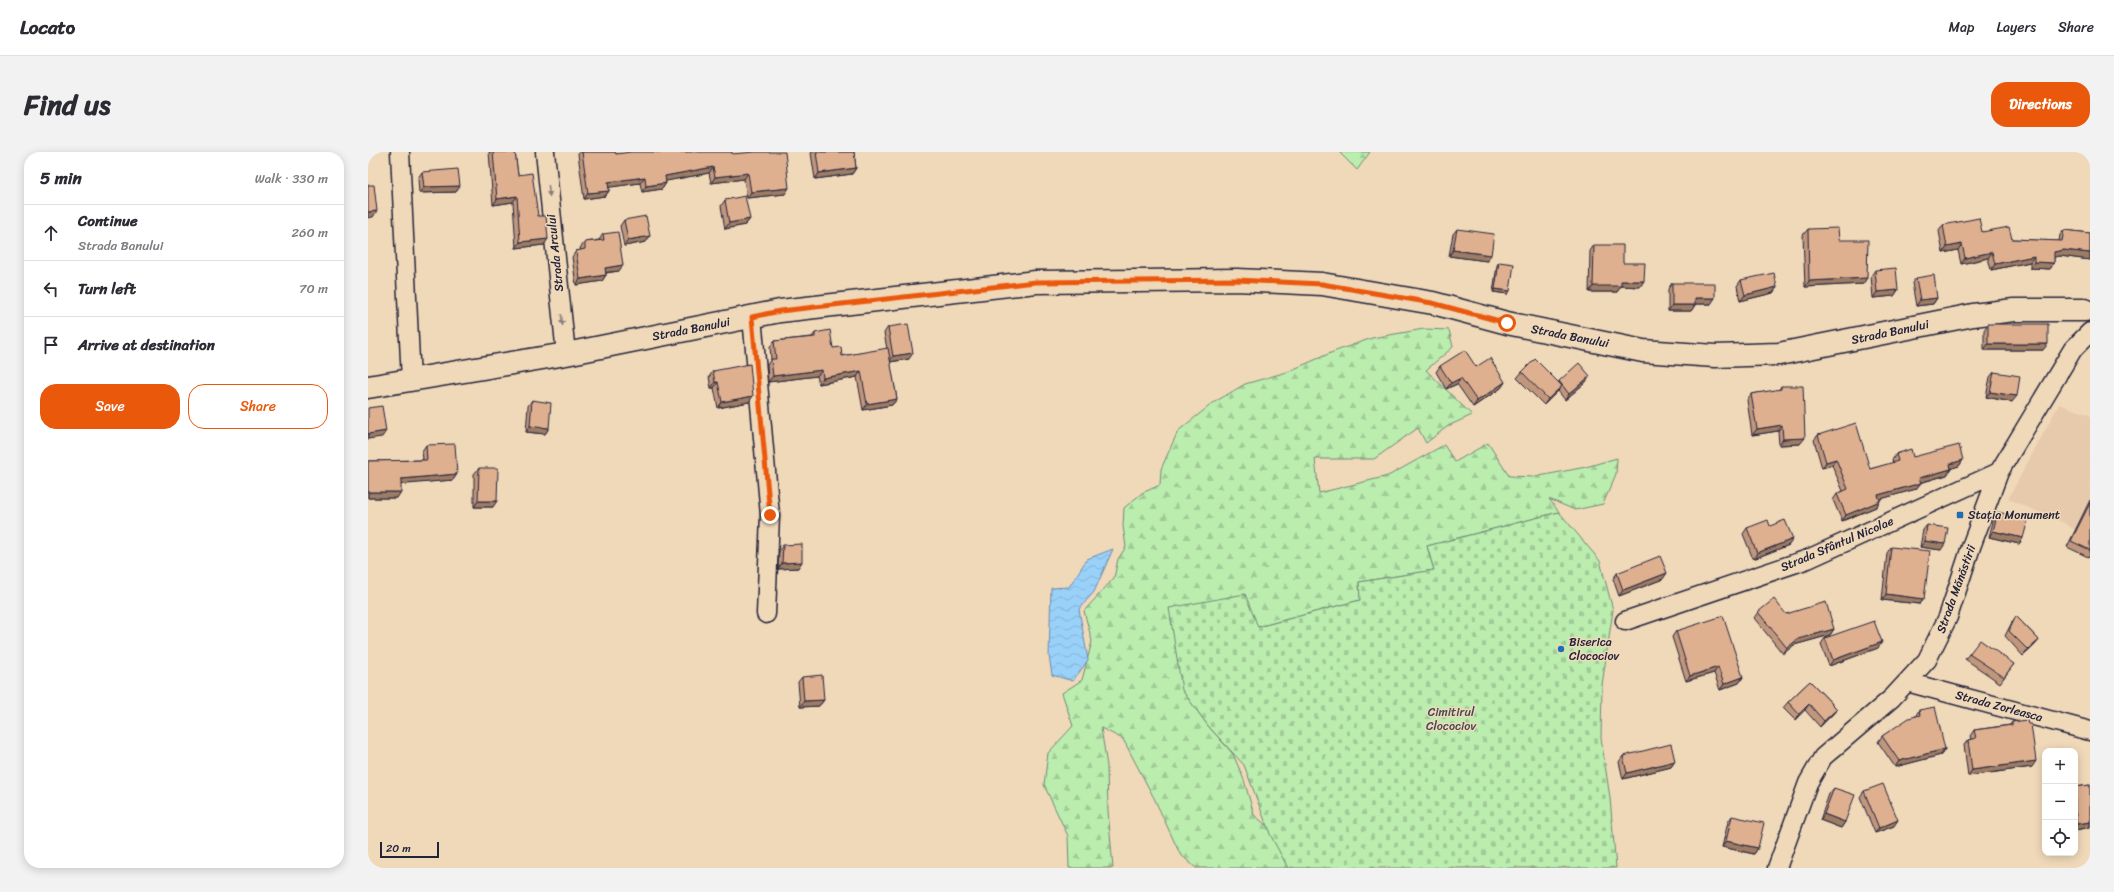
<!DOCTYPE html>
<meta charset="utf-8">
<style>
:root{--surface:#fff;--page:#f2f2f3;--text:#2b2b33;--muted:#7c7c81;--line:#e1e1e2;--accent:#ea580c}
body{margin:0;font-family:Sriracha,sans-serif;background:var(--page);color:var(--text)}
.controls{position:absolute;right:12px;bottom:12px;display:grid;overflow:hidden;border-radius:8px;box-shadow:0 2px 10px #0003}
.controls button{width:36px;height:36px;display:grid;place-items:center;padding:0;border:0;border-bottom:1px solid var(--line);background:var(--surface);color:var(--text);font:20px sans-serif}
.scale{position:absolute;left:12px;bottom:10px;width:59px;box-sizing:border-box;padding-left:4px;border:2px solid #22223b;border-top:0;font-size:11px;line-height:14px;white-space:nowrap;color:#22223b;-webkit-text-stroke:3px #f0d9b9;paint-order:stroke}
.stop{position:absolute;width:12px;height:12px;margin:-9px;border:3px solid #ea580c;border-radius:50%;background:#fff}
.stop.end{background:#ea580c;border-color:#fff;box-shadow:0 1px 4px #0008}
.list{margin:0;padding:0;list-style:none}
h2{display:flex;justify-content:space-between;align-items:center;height:52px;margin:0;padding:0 16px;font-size:17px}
h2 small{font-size:13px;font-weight:400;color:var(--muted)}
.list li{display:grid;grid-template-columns:26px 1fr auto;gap:12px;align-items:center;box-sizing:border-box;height:56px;padding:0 16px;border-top:1px solid var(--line)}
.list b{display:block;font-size:15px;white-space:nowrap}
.list p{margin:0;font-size:13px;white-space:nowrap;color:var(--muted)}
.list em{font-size:13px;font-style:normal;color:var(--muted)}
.actions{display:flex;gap:8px;padding:12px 16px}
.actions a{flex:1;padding:9px 0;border:1px solid var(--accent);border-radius:16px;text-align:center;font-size:14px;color:var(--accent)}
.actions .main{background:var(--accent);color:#fff}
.icon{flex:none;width:22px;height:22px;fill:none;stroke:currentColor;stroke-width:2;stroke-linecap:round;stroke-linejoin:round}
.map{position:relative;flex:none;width:1722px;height:716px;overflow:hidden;border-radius:16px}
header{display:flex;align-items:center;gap:24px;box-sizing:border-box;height:56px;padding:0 20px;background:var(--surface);border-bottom:1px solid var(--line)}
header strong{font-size:19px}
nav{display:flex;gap:22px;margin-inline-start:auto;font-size:14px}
.intro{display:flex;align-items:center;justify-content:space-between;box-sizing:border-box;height:96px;padding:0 24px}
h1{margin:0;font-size:28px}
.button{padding:10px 18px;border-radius:16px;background:var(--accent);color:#fff;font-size:14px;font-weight:700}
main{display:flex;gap:24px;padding:0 24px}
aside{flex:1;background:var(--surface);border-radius:16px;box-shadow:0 2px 10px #0003}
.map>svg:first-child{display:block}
.built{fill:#e7caab}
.forest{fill:url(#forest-firs);stroke:#6e8874}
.cemetery{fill:url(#cemetery-stones);stroke:#6e8874}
.water{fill:url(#water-waves);stroke:#6a8bad}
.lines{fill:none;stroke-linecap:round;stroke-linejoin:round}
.street-casing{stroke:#22223b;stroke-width:21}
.secondary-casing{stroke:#22223b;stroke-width:25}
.street{stroke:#f0d9b9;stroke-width:18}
.secondary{stroke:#f0d9b9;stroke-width:22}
.wall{fill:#c0977c;stroke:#22223b}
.shaded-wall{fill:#9c7b65;stroke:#22223b}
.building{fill:#dfb090;stroke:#22223b}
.oneway{fill:#897e7a}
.route{stroke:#ea580c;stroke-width:5}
.poi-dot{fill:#1f6fb2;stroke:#f0d9b9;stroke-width:1.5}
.labels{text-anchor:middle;stroke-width:3;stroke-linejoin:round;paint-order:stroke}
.street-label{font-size:12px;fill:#22223b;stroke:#f0d9b9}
.poi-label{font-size:12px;fill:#22223b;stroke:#f0d9b9;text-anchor:start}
.park-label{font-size:12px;fill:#414b52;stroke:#f0d9b9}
</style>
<header>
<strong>Locato</strong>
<nav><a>Map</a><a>Layers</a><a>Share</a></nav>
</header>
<div class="intro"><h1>Find us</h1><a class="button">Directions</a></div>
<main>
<aside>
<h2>5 min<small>Walk · 330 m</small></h2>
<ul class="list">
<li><svg class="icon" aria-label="ahead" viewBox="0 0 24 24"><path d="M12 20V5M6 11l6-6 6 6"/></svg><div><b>Continue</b><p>Strada Banului</p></div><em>260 m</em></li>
<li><svg class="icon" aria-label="left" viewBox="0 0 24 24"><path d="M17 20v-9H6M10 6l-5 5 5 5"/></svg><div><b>Turn left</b></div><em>70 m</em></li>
<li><svg class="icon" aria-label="arrive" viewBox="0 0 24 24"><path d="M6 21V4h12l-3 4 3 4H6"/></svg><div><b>Arrive at destination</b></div></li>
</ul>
<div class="actions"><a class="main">Save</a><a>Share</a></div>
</aside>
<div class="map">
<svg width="1722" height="716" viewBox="0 0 1722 716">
<defs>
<pattern id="forest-firs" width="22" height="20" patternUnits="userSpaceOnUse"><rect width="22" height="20" fill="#bbedae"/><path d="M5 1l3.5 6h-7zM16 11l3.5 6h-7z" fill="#a0cb97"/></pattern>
<pattern id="cemetery-stones" width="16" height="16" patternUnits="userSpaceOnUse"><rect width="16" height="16" fill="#bbedae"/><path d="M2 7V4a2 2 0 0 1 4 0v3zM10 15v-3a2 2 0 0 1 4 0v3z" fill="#a0cb97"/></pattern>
<pattern id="water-waves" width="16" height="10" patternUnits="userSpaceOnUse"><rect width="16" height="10" fill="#9ad1f9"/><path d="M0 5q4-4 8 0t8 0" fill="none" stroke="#84b3d6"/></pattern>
</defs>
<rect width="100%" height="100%" fill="#f0d9b9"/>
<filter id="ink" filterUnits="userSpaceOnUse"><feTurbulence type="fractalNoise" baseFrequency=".025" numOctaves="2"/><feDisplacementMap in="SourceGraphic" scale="8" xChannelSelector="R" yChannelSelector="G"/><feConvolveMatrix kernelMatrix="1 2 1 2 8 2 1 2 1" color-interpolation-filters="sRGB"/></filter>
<g filter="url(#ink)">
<!-- built -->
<path class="built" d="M1691,252l31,11v125l-26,-17 -56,-24z"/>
<!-- forest -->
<path class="forest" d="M971,0h31l-13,18z
M1056,177l25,1 4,17 -27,23 46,45 -24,11 -22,17 -8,-15 -44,31h-59l4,34 69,-17 56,-31 11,17 33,-19 21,33 25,1 52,-10 31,-9 -1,16 -13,30 -28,6 -26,-11 10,13 -132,34 7,24 -75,12 1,18 -102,27 -76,63 27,37 24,27 11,26 10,35 29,24 25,29h-112l-16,-14 -26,-56 -31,-59 -22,-11 6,38 1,45 5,57h-44l-1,-32 -24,-51 4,-32 25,-27 -11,-33 20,-13 10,-39 -8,-30 30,-33 4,-19 8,-12 -3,-21 1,-18 18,-15 18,-8 1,-16 17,-38 35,-28 32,-19 42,-12 46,-20 39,-14z"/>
<!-- cemetery -->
<path class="cemetery" d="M1191,360l41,49 13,49 -11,75 -1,53 9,60 6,70h-328l-18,-34 -26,-69 -35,-38 -27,-37 -13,-82 76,-14 13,33 102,-27 -1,-18 75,-12 -7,-24z"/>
<!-- water -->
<path class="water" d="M745,397l-19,43 -15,17 9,51 -15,21 -21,-6 -3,-19 2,-68 18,-1 18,-28z"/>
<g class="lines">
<defs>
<path id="street" d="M32,0l11,229
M177,0l21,202
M384,165l18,198 -4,99
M1257,469l183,-62 191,-87
M1539,530l183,49
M1409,716l31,-85 15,-26 69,-59 35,-38 21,-43 24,-73 27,-72 74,-123 17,-17"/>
<path id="secondary" d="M0,235l198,-33 214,-43 256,-29 201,-2 85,4 111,19 74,20 136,28 72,5 64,-2 194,-39 41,-5h71"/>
</defs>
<!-- street casing -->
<use href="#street" class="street-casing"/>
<!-- secondary casing -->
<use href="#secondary" class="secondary-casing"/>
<!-- street -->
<use href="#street" class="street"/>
<!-- secondary -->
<use href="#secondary" class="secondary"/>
</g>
<!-- wall -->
<path class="wall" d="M121,0h26l3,23 20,41 6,29 -28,3 -3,-46 -20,3z
M211,0h36l1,2h116l53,40 -38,4 -3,-19 -33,4 -2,-10 -44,8 1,2 -4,6 -20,3 -2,-9 -31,4v4l-4,5 -21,3 -6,-45z
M444,0h42l2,16 -4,6 -37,5 -4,-26z
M54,20l34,20 -37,1 -1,-15z
M357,48l25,19 -5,6 -20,4 -4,-23z
M256,68l22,22 -22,4 -4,-20z
M1575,73l39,7 30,7 47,2 1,-6 4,-5 26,3v27l-30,-4 -6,1v6l-4,6 -20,-1v-6l-39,8 -3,-12 -27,6 -3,-14 -15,3 -4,-22z
M1089,77l30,32 -38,-5 4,-22z
M1440,77l55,55 -58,3 -2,-52z
M235,82l16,37 -13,2v2l-4,6 -26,4 -4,-28 4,-6 5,-1 -1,-2 5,-6 14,-2z
M1226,93l29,18 17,24 -19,-1 -4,6h-28l1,-41z
M1131,110l9,32 -15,-2 4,-27z
M1507,118l23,20 -4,6 -21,2 -2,-22z
M1548,126l21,20 -4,6 -17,2 -4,-23z
M1373,128l36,7 -4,6 -33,8 -3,-15z
M1304,131l39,21h-16v1l-4,6h-23v-22z
M1620,172l55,26h-59v-20z
M520,175l21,32 -19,3 7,37 -5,6 -29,5 -6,-33 -38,7 -2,-8 -49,6 -1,-17 4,-6 -1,-12 4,-6 38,-4 3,-4 27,23 45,-7 -3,-16z
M1072,214l36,1 29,15 -4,6 -28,19 -16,-23 -11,5 -10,-17z
M345,219l36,31 -31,6 -4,-20h-3l-2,-11z
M1154,220l36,10h28l-21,18 -7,-9 -14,14 -27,-27z
M1626,220l18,30 -26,-5 4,-20z
M1413,234l19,58 -21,1 -1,-14 -26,4 -5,-35 4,-6 28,-4z
M164,248l17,28 -4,6 -19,-2 2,-26z
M1450,283l52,34 23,-6 -1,-3 4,-6 17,3 50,3 -4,6 -8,2v1l-4,6 -27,8 -4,6 -36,10v2l-4,6 -34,14 -9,-21 4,-6 6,-3 -11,-26 -10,3 -8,-28z
M58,293l31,29 -4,6 -52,4 -4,14h-29v-37l55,-1 -1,-9z
M111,316l14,39h-19v-33z
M1722,348v55l-2,2 -21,-10z
M1630,360l25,26 -4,6 -30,-7 5,-19z
M1559,373l14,25 -21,-3 3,-17z
M1402,374l19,19 -36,14 -10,-25 4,-6z
M415,393l15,23 -20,1 1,-18z
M1523,395l33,52 -4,5 -38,-4 5,-47z
M1249,421l46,6 -44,17 -6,-17z
M1390,460l28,2 48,15 -4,6 -36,10 -11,9 -29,-36z
M1648,464l23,24 -5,6 -11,10 -18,-20 7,-14z
M1308,479l67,46 -4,6 -19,7 -6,-17 -28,8 -14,-44z
M1457,486l53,10 -49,18 -8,-22z
M1601,502l45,10 -14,19 -35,-24z
M434,525l22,23 -5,6 -19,1 -2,-25z
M1442,529l27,28 -5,6 -12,12 -15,-17 -10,10 -12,-12 5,-6z
M1551,558l26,39 -4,6 -46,12 -17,-25 4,-6 33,-19z
M1644,570l20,45 -64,9 -4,-31 4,-5 3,-1 -1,-3 4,-6 36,-5z
M1255,604l52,5 -4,6 -48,12 -4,-17z
M1722,633v42l-15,3v-43z
M1466,636l11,34 -4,6 -21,-8 9,-26z
M1496,639l30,35 -19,7 -15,-36z
M1364,664l26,32 -4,6 -32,-7 6,-25z"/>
<!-- shaded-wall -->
<path class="shaded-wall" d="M345,15l-4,6 -48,9 4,-6z
M488,16l-4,6 -37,5 4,-6z
M380,21l-4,6 -33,4 4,-6z
M277,25l-5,6 -36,5 4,-6z
M298,31l-4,6 -20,3 4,-6z
M92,34l-4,6 -37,1 5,-6z
M421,36l-4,6 -38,4 4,-6z
M241,39l-4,5 -21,3 4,-6z
M149,44l-4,6 -20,3 4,-6z
M9,59l-4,6 -5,1v-6z
M382,67l-5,6 -20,4 4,-6z
M282,84l-4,6 -22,4 4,-6z
M180,87l-4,6 -28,3 4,-6z
M1594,92l-4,6 -15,3 4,-6z
M1085,98l38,5 -4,6 -38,-5z
M1696,98l26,3v7l-30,-4 -10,2 4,-6z
M1624,100l-4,6 -27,6 4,-6z
M1666,104l-4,6 -39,8 4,-6z
M1666,110l20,1 -4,6 -20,-1z
M255,113l-4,6 -18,2 4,-5z
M238,123l-4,6 -26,4 4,-6z
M1499,126l-4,6 -58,3 4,-6z
M1253,129h23l-4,6 -19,-1 -4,6h-28l4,-6z
M1409,135l-4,6 -33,8 5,-6z
M1127,137l15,2 -2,3 -15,-2z
M1530,138l-4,6 -21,2 4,-6z
M1327,146h20l-4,6h-20z
M1569,146l-4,6 -17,2 4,-6z
M1304,153h23l-4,6h-23z
M1620,192h60l-5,6h-59z
M545,201l-4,6 -20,3 4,-6z
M454,218l-5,6 -49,6 5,-6z
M493,219l-4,6 -38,7 4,-6z
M1222,224l-4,6 -21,18 4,-6z
M1093,226l-4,6 -11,5 5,-6z
M347,230h3l-4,6h-3z
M1137,230l-4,6 -28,19 4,-6z
M1194,234l-4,5 -14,14 4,-6z
M1622,240l27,4 -5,6 -26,-5z
M385,244l-4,6 -31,6 4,-6z
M529,247l-5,6 -29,5 4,-6z
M1414,273l-4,6 -26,4 5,-6z
M162,274l19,2 -4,6 -19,-2z
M18,279l-4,6 -14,2v-5z
M1437,286l-5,6 -21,1 4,-6z
M1468,307l-4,6 -10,3 4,-6z
M1595,308l-4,6 -13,4 4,-6z
M1583,317l-4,6 -32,9 4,-6z
M89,322l-4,6 -57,5 5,-6z
M1553,331l-5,6 -42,12 4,-6z
M0,340h33l-4,6h-29z
M110,349h19l-4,6h-19z
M1512,349l-4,6 -34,14 4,-6z
M1625,379l30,7 -4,6 -30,-7z
M1425,387l-4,6 -36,14 4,-6z
M1557,389l20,3 -4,6 -21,-3z
M434,410l-4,6 -20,1 4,-6z
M1299,421l-4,6 -44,17 4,-6z
M1518,442l38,5 -4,5 -38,-4z
M1466,477l-4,6 -36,10 -11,9 4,-6 11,-9z
M1671,488l-5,6 -11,10 5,-6z
M1514,490l-4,6 -49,18 4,-6z
M1350,515l-4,6 -28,8 4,-5z
M1375,525l-4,6 -19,7 4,-6z
M456,548l-5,6 -19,1 4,-6z
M1441,552l-4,6 -10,10 4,-6z
M1469,557l-5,6 -12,12 4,-6z
M1577,597l-4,6 -46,12 4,-6z
M1307,609l-4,6 -48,12 4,-6z
M1668,609l-4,6 -64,9 4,-6z
M1456,662l21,8 -4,6 -21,-8z
M1530,668l-4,6 -19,7 4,-5z
M1722,670v5l-15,3v-2l2,-4z
M1358,689l32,7 -4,6 -32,-7z"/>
<!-- building -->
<path class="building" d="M125,0h22l3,23 14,-2 6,43h8l2,23 -28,3 -3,-46 -20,3z
M214,0h33l1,2 15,-2h101v2l23,-2h30l4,36 -38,4 -3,-19 -33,4 -2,-10 -48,9 1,7 -20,3 -1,-9 -37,5 1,9 -21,2z
M448,0h38l2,16 -37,5z
M90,17l2,17 -36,1 -2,-15z
M0,33h6l3,26 -9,1z
M377,44l5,23 -21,4 -4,-23z
M278,64l4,20 -22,4 -4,-20z
M1611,66l3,14 27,-5 3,12 50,2 2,-11 26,3v20l-26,-3 -10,2v11l-20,-1v-6l-39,8 -3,-12 -27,6 -3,-14 -15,3 -4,-22z
M1470,76l1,12h29l-1,38 -58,3 -1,-52z
M1089,77l37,5 -3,21 -38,-5z
M250,80l5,33 -18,3 1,7 -26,4 -4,-28 9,-2v-7l19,-2 -1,-6z
M1226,93h29v18h22l-1,18h-23v5h-28z
M1131,110l15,2 -4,27 -15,-2z
M1528,116l2,22 -21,2 -2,-22z
M1406,121l3,14 -32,8 -4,-15z
M1566,123l3,23 -17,2 -4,-22z
M1304,131h43v15h-20v7h-23z
M540,172l5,29 -20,3 -5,-29z
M1620,172h60v20h-60z
M462,178l3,18 8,-1 1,9 46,-8 9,51 -30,5 -6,-33 -38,7 -1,-8 -49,6 -2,-17h5l-2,-18 41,-4v-4z
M1097,198l11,17 14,-9 15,24 -28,19 -16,-23 -10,5 -11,-17z
M1167,207l27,27 -14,13 -26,-27z
M1211,211l11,13 -21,18 -10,-13z
M382,212l3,32 -31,6 -4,-20h-3l-2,-11z
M1626,220l26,4 -3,20 -27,-4z
M1413,234h22l2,52 -22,1 -1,-14 -25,4 -6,-35 30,-5z
M164,248l19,3 -2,25 -19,-2z
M14,254l4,25 -18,3v-26z
M1488,271l14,46 28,-8 -2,-7 15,-5 2,8 46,-12 4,15 -13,4 1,5 -32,9 2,5 -43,12 2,6 -34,14 -9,-21 11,-5 -12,-30 -10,3 -8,-27z
M87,292l2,30 -56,5v13h-33v-31l59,-1 -1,-15z
M111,316h19l-1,33h-19z
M1722,351v47l-19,-9z
M1630,360l30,8 -5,18 -30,-7z
M1400,368l2,6 15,-6 8,19 -36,14 -10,-25z
M1559,373l21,3 -3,16 -20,-3z
M434,392v18l-20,1 1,-18z
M1523,395l39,4 -6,48 -38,-5z
M1292,404l7,17 -44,17 -6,-17z
M1406,447l12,15 40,-12 8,27 -36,10 -11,9 -29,-36z
M1355,464l20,61 -19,7 -6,-17 -28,9 -14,-45z
M1648,464l23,24 -11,10 -19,-19z
M1506,469l8,21 -49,18 -8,-22z
M1612,488l34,24 -10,13 -35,-23z
M454,523l2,25 -20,1 -2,-24z
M1442,529l27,28 -13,12 -15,-17 -10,10 -11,-12z
M1567,555l10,42 -46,12 -17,-25 27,-18 11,-3 -1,-5z
M1659,568l1,4h3l5,37 -64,9 -4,-30 8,-2 -2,-8 38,-5v-3z
M1303,592l4,17 -48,12 -4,-17z
M1515,632l15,36 -19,8 -15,-37z
M1722,633v37l-13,2 -2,-15v-22z
M1466,636l21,7 -10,27 -21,-8z
M1364,664l32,7 -6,25 -32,-7z"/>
<!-- one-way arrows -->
<defs><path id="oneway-solid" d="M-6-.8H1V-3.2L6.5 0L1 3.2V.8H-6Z"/></defs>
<g class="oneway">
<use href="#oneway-solid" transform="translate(181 39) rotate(84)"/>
<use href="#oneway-solid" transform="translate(194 168) rotate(84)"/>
</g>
</g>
<g class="lines" filter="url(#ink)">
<!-- route -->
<path class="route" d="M402,363l-18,-198 28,-6 256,-29 201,-2 85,4 110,19 75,20"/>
</g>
<!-- markers -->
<g class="poi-dot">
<rect x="1588" y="359" width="8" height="8" rx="2"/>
<circle cx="1193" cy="497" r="4"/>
</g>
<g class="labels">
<!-- street labels -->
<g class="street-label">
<text transform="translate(187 101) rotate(-96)" y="4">Strada Arcului</text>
<text transform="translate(323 177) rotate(-11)" y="4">Strada Banului</text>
<text transform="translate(1522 180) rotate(-12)" y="4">Strada Banului</text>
<text transform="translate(1202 184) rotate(11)" y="4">Strada Banului</text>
<text transform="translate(1469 392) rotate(-23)" y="4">Strada Sfântul Nicolae</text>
<text transform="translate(1588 437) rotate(-70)" y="4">Strada Mănăstirii</text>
<text transform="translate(1631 554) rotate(15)" y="4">Strada Zorleasca</text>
</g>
<!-- poi labels -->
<g class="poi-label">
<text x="1600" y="367">Stația Monument</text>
<text x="1201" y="494">Biserica<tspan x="1201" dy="14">Clocociov</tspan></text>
</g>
<!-- park labels -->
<g class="park-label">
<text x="1083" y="564">Cimitirul<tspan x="1083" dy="14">Clocociov</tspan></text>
</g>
</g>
</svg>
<div class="controls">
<button>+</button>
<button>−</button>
<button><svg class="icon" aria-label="locate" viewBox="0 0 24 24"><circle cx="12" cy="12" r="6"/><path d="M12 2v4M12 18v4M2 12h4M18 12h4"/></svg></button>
</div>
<div class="scale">20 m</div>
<div class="stop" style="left:1139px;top:171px"></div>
<div class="stop end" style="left:402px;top:363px"></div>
</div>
</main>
